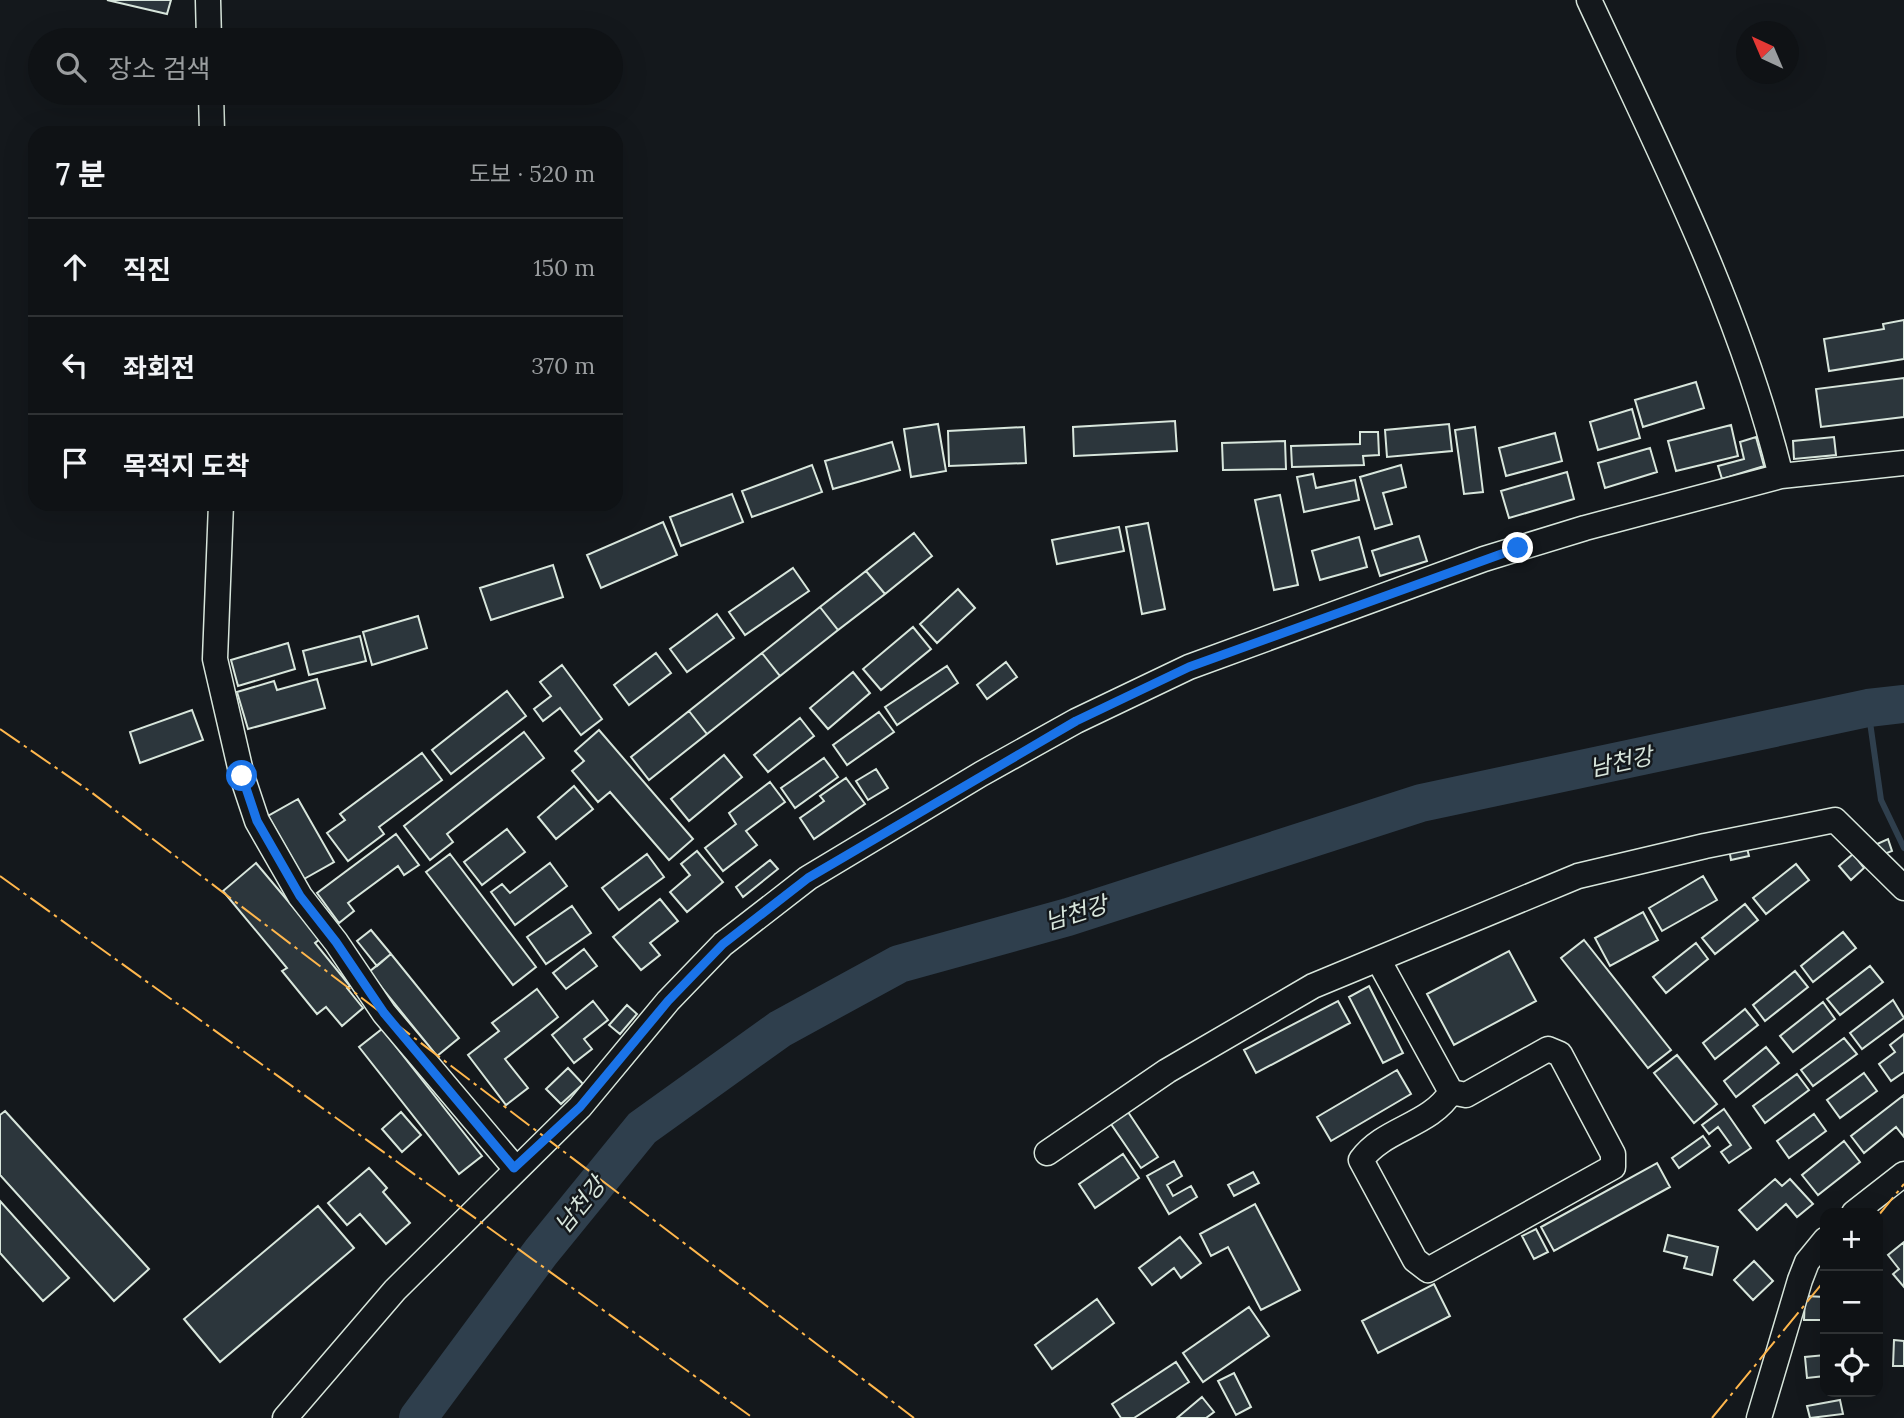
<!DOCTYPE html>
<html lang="ko">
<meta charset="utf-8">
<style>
:root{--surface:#0f1215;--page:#1d2022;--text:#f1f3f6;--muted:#9b9ea0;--line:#2f3234}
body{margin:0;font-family:Lora,"Noto Sans KR",serif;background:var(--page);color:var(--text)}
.controls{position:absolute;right:21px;bottom:21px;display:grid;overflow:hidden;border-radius:14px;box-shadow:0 7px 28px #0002}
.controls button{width:63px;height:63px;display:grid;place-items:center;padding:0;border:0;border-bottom:2px solid var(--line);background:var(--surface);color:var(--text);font:35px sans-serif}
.compass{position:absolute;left:1736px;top:21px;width:63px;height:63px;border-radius:50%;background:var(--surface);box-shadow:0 7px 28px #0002;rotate:316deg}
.stop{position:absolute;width:21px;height:21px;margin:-16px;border:5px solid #1a73e8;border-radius:50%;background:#fff}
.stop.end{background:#1a73e8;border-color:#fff;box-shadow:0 2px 7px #0008}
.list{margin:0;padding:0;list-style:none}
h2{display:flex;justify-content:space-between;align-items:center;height:91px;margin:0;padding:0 28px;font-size:30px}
h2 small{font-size:23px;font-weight:400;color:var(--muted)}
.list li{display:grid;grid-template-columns:46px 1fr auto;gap:21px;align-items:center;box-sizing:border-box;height:98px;padding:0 28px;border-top:2px solid var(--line)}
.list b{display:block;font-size:26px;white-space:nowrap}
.list em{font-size:23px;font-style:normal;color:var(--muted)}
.icon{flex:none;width:38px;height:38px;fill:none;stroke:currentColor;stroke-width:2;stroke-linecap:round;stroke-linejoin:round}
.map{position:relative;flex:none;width:1904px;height:1418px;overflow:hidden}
.search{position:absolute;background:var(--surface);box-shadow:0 7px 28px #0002;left:28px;top:28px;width:595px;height:77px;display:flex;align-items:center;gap:18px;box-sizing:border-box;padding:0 24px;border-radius:38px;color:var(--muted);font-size:26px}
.panel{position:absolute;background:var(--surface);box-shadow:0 7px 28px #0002;left:28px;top:126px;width:595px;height:385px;border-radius:21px}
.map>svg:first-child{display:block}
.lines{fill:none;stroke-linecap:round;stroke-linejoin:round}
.stream{stroke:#2f3f4d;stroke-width:6}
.river{stroke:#2f3f4d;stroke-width:38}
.building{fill:#2c363c;stroke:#d8e6dc;stroke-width:2}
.minor-casing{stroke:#d8e6dc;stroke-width:27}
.minor{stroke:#14181c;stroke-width:24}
.power{stroke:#ffb74d;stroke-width:2;stroke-dasharray:24 5 3.5 5;stroke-linecap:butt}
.route{stroke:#1a73e8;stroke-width:9}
.labels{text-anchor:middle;stroke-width:5;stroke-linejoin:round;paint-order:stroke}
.water-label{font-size:23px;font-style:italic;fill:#d8e6dc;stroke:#14181c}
</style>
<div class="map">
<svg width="1904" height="1418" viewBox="0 0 1904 1418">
<rect width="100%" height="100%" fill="#14181c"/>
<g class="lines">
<!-- stream -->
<path class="stream" d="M1868,708l13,92 23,48"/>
<!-- river -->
<path class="river" d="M418,1418l123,-166 101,-124 138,-99 119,-65 169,-47 353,-114 447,-95 36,-4"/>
</g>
<!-- building -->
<path class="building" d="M107,0h64l-4,14z
M1904,320v39l-75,12 -5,-32 60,-10 -1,-5z
M1904,378v39l-83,10 -5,-38z
M1696,382l8,26 -61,19 -8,-27z
M1632,409l8,29 -42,12 -8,-28z
M1175,421l2,30 -103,5 -1,-29z
M938,424l8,47 -35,6 -7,-48z
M1449,424l3,27 -65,6 -2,-27z
M1731,425l7,31 -62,15 -8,-30z
M1024,427l2,36 -77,3 -1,-35z
M1475,427l8,65 -19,2 -9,-64z
M1360,432h18l1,23 -16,1 1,9 -72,2 -1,-21 69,-2z
M1555,433l7,28 -56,15 -7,-28z
M1756,437l8,29 -42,13 -4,-13 26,-7 -4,-17z
M1834,437l2,18 -42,4 -1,-18z
M1285,441l1,28 -63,1 -1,-27z
M892,442l8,28 -67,19 -8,-28z
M1650,448l7,24 -52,16 -7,-25z
M812,465l10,27 -70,25 -10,-26z
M1401,465l5,22 -23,6 9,31 -17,5 -15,-52z
M1567,472l7,27 -65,19 -8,-27z
M1313,474l3,14 39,-8 4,20 -55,12 -7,-35z
M732,494l11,28 -62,24 -11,-29z
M1280,495l18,90 -24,5 -19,-90z
M663,522l14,33 -76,33 -14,-33z
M1148,523l17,86 -23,5 -16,-87z
M1119,527l5,24 -67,13 -5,-24z
M914,533l18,23 -47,38 -19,-23z
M1419,536l8,25 -47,15 -8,-25z
M1359,537l8,30 -47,13 -8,-29z
M553,565l10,32 -72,23 -11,-32z
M793,568l16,23 -64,44 -16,-23z
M866,571l19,23 -47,36 -18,-23z
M958,589l17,19 -38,35 -17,-19z
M820,607l18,23 -58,46 -18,-23z
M717,614l17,24 -47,34 -17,-23z
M418,616l9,32 -55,17 -9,-33z
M913,627l18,22 -50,41 -18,-21z
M360,636l6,25 -57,14 -6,-24z
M288,643l7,26 -57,17 -7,-26z
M656,653l15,20 -42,32 -15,-20z
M762,653l18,23 -73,58 -18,-23z
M1006,662l11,15 -30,22 -10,-14z
M562,665l40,54 -21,16 -21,-27 -17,13 -9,-12 17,-13 -11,-14z
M947,666l11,17 -61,42 -12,-18z
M853,672l17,21 -42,36 -18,-21z
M317,679l8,29 -77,21 -11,-37 37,-11 3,9z
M507,691l19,25 -75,58 -19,-24z
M192,710l11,30 -63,23 -10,-31z
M689,711l18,23 -58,46 -18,-23z
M879,712l15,20 -47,33 -14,-20z
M800,718l14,18 -46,36 -14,-17z
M599,730l94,109 -24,21 -59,-68 -12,10 -26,-31 12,-10 -9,-10z
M524,732l20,26 -97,76 6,8 -23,18 -26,-34z
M422,753l20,27 -63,47 5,7 -36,27 -21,-28 18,-13 -5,-6z
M724,755l18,22 -53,44 -18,-22z
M824,758l14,19 -43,31 -14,-20z
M876,769l12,19 -20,12 -12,-19z
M846,778l19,26 -51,35 -14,-21 24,-17 -4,-5z
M770,782l15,20 -39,29 11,14 -34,26 -18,-23 31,-24 -7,-11z
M574,786l19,23 -37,30 -18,-22z
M298,799l36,63 -30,17 -36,-63z
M507,829l18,23 -43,33 -18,-23z
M396,834l23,31 -15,10 -6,-9 -50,37 6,8 -15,12 -22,-30z
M1888,839l4,12 -10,4 -5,-11z
M1746,844l3,12 -18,4 -2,-11z
M697,851l26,31 -36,30 -17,-20 20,-17 -9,-11z
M450,854l86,113 -23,18 -87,-113z
M647,854l17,23 -45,33 -17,-22z
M1853,854l11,14 -13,12 -12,-14z
M770,860l8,9 -35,28 -7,-10z
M256,863l64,76 -5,4 35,43 -3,2 16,20 -21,18 -16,-19 -9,7 -35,-43 5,-3 -64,-77z
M550,863l17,23 -52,39 -24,-33 11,-8 8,9z
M1796,864l13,16 -43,34 -13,-16z
M1703,876l14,24 -55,31 -13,-23z
M660,899l18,22 -28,22 10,12 -19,15 -28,-33z
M1745,904l13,16 -43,34 -13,-16z
M572,906l19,27 -45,31 -19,-27z
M1643,912l15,28 -48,26 -15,-28z
M371,930l20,24 -14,12 -20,-25z
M1843,932l13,16 -43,34 -12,-16z
M1584,940l87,110 -23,18 -87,-110z
M1696,943l12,16 -42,34 -13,-16z
M584,949l13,17 -31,23 -13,-16z
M1509,951l27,50 -82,44 -27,-51z
M391,954l68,84 -22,18 -68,-84z
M1870,966l13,16 -43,33 -13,-16z
M1795,971l13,16 -43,34 -12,-16z
M1369,986l34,67 -20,10 -34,-66z
M537,989l21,28 -53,42 23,29 -22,17 -38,-50 31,-24 -7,-8z
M1893,1000l11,18 -42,31 -12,-16z
M593,1001l15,19 -24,19 8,10 -18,14 -22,-28z
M1338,1001l12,22 -94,50 -12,-23z
M1823,1002l12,17 -42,33 -13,-16z
M627,1005l10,9 -17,20 -11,-9z
M1745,1009l13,16 -43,34 -12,-16z
M382,1029l100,127 -23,18 -100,-127z
M1904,1034v38l-13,9 -12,-17 16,-12 -5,-7z
M1844,1038l13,16 -44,32 -12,-16z
M1766,1047l13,16 -43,34 -12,-16z
M1677,1055l40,49 -23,19 -40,-50z
M568,1068l15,16 -22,20 -15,-15z
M1397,1070l14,24 -80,47 -14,-24z
M1864,1073l13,18 -37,27 -13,-18z
M1797,1074l12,16 -44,33 -12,-17z
M1904,1095v42l-8,-10 -32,26 -13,-17z
M1724,1109l27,39 -22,15 -8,-11 10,-7 -13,-18 -9,7 -7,-9z
M5,1111l144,158 -35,32 -114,-126v-60z
M401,1112l20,23 -19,17 -20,-23z
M1128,1112l30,45 -17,11 -30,-44z
M1814,1114l12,17 -37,27 -12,-17z
M1703,1136l7,10 -31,22 -7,-10z
M1844,1141l16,21 -42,33 -16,-20z
M1123,1154l16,24 -44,30 -16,-24z
M1174,1161l8,15 -15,9 6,11 18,-10 6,11 -28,17 -22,-38z
M1657,1163l13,24 -116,64 -13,-24z
M369,1168l18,20 -4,4 27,31 -24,21 -26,-30 -13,11 -19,-22z
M1253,1172l6,11 -25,13 -6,-11z
M1775,1179l7,7 8,-7 23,25 -16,13 -11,-13 -29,26 -18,-20z
M0,1201l69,77 -26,23 -43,-48z
M1255,1204l45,86 -39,20 -33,-63 -17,9 -11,-22z
M318,1206l36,42 -134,114 -36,-43z
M1536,1229l12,23 -14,7 -12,-23z
M1668,1235l50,12 -6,28 -28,-7 3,-11 -23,-6z
M1180,1237l21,26 -20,15 -7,-10 -22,17 -13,-17z
M1904,1242v45l-11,-13 6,-5 -11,-14z
M1754,1261l19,20 -20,19 -19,-20z
M1434,1284l16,32 -72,37 -16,-32z
M1805,1296l20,1v23h-21z
M1097,1299l17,24 -62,46 -17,-24z
M1249,1307l20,29 -66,46 -20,-29z
M1894,1340l10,1v25h-11z
M1825,1355v21l-18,2 -2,-21z
M1176,1362l13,20 -55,36h-13l-9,-14z
M1234,1373l17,34 -15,8 -18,-34z
M1202,1397l12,15 -8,6h-29z
M1840,1400l3,14 -33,4 -3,-12z"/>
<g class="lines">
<defs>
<path id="minor" d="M208,0l1,40
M1589,0c72,155 151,309 192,476
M211,93l1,40
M221,504l-6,155 27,117 15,45 43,75 36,46 48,71 131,155
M1379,961l72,131 15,3 82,-46 12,5 53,100v13l-185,103 -13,-10 -54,-100c23,-32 69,-34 90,-68
M1047,1153l120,-82 146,-85 265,-110 127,-30 130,-26 69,68
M1854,1213l50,-39
M285,1418l110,-128 185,-183 88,-106 55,-57 85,-66 173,-104 95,-53 113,-54 295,-108 101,-31 196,-52 123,-13
M1759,1418l41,-138 7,-18 18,-22"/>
</defs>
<!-- minor casing -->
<use href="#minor" class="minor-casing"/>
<!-- minor -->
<use href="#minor" class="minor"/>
<!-- power -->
<path class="power" d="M0,729l91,63 823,626
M0,876l753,542
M1878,1216l26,-32
M1712,1418l113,-138"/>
</g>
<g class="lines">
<!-- route -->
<path class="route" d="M242,776l15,45 43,75 36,46 48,71 130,155 66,-61 88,-106 55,-57 85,-66 268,-157 113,-54 329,-119"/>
</g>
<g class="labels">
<!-- water labels -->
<g class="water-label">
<text transform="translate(1621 762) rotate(-12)" y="8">남천강</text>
<text transform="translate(1076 913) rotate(-17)" y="8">남천강</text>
<text transform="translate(580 1205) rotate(-51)" y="8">남천강</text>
</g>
</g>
</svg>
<div class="controls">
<button>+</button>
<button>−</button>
<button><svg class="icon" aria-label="locate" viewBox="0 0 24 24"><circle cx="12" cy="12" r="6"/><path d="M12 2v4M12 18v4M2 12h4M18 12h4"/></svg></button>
</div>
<svg class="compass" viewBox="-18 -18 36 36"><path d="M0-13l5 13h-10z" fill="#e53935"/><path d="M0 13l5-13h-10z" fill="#9b9ea0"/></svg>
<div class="stop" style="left:242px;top:776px"></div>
<div class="stop end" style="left:1518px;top:548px"></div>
<div class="search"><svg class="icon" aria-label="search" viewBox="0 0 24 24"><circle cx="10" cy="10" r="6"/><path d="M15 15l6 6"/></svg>장소 검색</div>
<section class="panel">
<h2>7 분<small>도보 · 520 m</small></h2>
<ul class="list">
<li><svg class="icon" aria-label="ahead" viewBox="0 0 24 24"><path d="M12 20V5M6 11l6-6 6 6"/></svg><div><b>직진</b></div><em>150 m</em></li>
<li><svg class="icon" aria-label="left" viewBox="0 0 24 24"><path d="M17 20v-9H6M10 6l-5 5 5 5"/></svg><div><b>좌회전</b></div><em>370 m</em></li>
<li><svg class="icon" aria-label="arrive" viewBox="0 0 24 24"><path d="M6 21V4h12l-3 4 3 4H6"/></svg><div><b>목적지 도착</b></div></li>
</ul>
</section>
</div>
